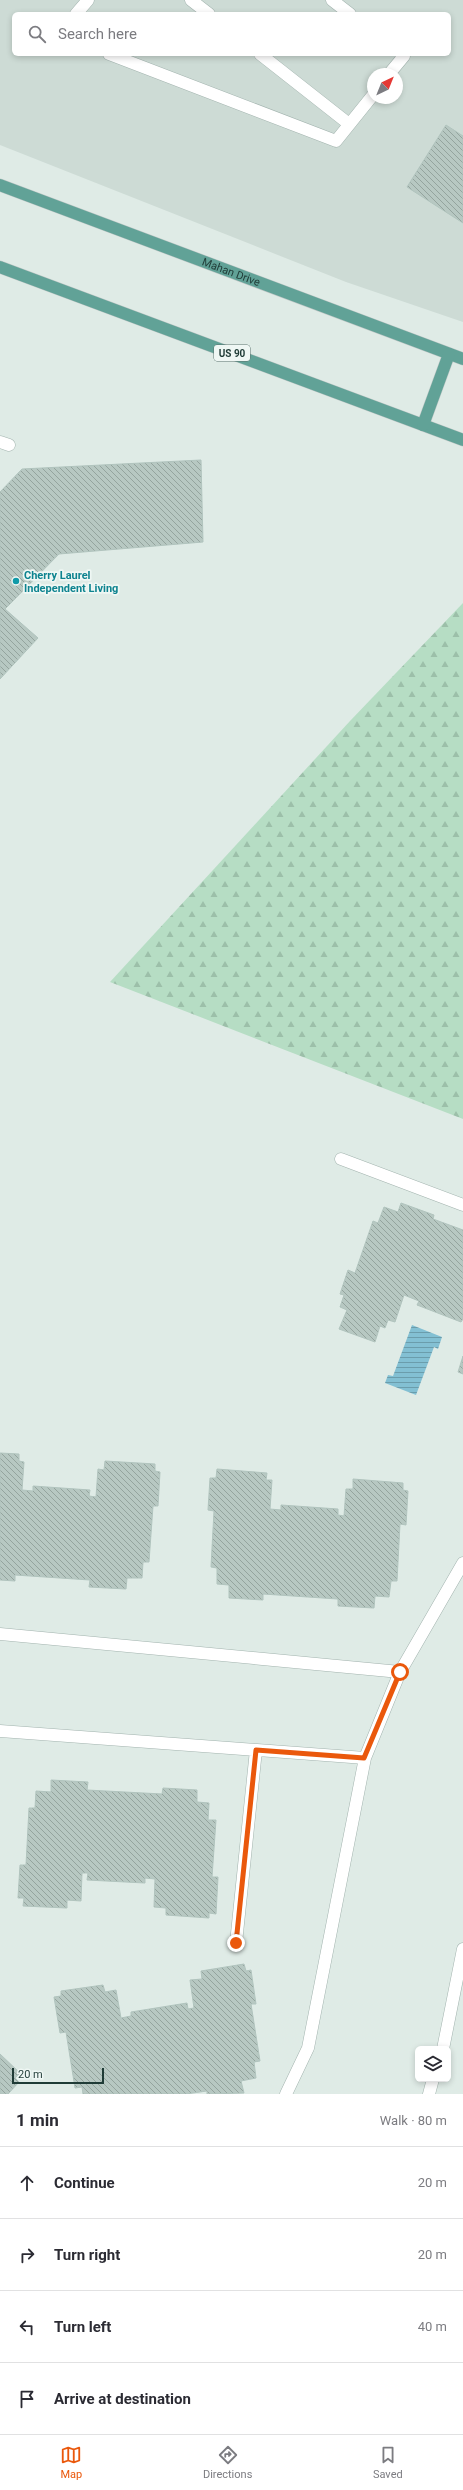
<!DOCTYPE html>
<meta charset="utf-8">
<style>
:root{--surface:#fff;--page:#f7f7f7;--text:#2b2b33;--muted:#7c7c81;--line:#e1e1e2;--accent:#ea580c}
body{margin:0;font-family:Roboto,sans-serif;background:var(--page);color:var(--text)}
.controls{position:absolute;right:12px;bottom:12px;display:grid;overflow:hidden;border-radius:6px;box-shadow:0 2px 6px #0003}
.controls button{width:36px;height:36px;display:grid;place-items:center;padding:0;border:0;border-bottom:1px solid var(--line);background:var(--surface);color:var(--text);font:20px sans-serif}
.compass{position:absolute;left:367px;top:68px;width:36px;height:36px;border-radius:50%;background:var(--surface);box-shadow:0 2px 6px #0003;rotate:43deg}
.scale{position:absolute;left:12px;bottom:10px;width:92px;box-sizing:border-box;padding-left:4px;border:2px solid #1f3b36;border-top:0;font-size:11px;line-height:14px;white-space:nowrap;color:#1f3b36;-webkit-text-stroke:3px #eff7f4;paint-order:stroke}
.stop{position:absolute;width:12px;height:12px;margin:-9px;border:3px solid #ea580c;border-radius:50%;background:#fff}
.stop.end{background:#ea580c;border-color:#fff;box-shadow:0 1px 4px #0008}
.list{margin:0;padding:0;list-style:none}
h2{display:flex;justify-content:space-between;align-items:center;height:52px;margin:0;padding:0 16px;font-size:17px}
h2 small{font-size:13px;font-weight:400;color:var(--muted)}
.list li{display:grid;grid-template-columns:26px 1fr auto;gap:12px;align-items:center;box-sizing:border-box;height:72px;padding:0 16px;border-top:1px solid var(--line)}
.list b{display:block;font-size:15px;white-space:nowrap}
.list em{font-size:13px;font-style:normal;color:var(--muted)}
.icon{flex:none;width:22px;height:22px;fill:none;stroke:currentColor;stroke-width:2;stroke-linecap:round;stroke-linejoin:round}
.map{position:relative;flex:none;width:463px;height:2094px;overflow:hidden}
.search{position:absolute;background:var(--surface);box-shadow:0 2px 6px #0003;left:12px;right:12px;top:12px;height:44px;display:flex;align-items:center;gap:10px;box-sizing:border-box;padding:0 14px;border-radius:6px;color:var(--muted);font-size:15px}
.sheet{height:340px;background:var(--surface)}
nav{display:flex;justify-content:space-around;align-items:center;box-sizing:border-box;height:56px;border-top:1px solid var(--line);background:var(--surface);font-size:11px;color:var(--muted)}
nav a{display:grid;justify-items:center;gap:2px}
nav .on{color:var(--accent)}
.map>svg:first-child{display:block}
.built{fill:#cddbd5;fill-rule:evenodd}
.forest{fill:url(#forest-firs)}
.water{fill:url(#water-rules)}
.building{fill:url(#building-back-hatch);stroke:#b1c4be}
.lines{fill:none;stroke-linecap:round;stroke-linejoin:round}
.minor-casing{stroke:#a2b3ae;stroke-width:13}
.major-casing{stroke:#c0c8c7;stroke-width:13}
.minor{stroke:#fff;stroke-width:12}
.major{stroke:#61a297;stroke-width:12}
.route{stroke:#ea580c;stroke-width:5}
.culture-dot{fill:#0f9aa8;stroke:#eff7f4;stroke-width:1.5}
.labels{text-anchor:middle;stroke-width:3.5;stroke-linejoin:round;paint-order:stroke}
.shield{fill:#eff7f4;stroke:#5d736f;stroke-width:1}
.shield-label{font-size:10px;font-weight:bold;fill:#1f3b36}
.street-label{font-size:11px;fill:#1f3b36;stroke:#eff7f4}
.culture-label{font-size:11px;font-weight:bold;fill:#0d838f;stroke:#eff7f4;text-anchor:start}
</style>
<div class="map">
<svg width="463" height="2094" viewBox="0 0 463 2094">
<defs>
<pattern id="forest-firs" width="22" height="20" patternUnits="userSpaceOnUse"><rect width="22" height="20" fill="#b6ddc4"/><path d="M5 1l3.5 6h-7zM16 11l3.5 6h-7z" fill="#9cbfa9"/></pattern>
<pattern id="water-rules" width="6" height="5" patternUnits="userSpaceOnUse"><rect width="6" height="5" fill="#83c0d3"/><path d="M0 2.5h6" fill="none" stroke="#6b9dac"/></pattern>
<pattern id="building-back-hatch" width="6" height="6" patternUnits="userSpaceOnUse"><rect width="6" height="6" fill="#b7c8c2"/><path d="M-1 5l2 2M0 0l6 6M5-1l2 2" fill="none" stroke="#94a49e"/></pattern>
</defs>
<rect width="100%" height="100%" fill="#dfebe6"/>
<!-- built -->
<path class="built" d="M0,0h463v322l-117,-40 -346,-137zM14,14h435v40h-435zM373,74h24v24h-24z"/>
<!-- forest -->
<path class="forest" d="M463,603v516l-353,-137 240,-261z"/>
<!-- water -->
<path class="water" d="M412,1325l30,12 -4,12 -4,-2 -18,48 -31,-12 3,-8 5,1z"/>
<!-- building -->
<path class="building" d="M446,125l17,11v87l-56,-36z
M201,460l2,82 -144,12 -54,55 33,29 -38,41v-187l22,-23z
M401,1203l33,12 -1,4 30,11v89l-2,3 -44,-17 2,-4 -15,-6 -9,27 -7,-2 -3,8 -5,-2 -5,16 -36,-13 8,-19 -7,-3 4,-12 -4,-1 8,-24 7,3 18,-52 5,2 6,-16 14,5z
M463,1356v18l-5,-2z
M0,1453l19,1v7l5,1 -2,28 11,1v-5l57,4 -1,6 7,1 2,-28 6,1 1,-9 50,3v7l5,1 -2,34h-5l-4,56h-6l-1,16h-15l-1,11 -37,-2 1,-7 -75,-5v6l-15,-1z
M217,1469l50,4 -1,7h6l-2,29 11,1v-5l57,4v6l6,1 2,-27h7v-10l50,4v7l5,1 -2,34 -6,-1 -3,57h-6l-2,16 -14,-1 -1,12 -36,-2v-7l-75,-5v6l-34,-2v-13l-12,-1v-16l-6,-1 3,-56 -6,-1 2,-32h6z
M51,1780l37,2 -1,8 75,4 1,-6 34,2v12l12,1 -1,17h8l-4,57h6l-2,37 -7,-1v5l-43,-3v-7l-12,-1 1,-28 -10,-1v5l-58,-3 1,-7h-6l-1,28 -14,-1v8l-44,-2 1,-8h-6l2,-33h6l3,-57h6l1,-17 15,1z
M244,1964l2,7 5,-1 5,34h-5l9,57 -6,1 2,16 -15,3 3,12 -37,1v-3l-21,3h-103l-1,-7 -7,1 -9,-56 -6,1 -6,-36 7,-1v-5l42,-6 2,7 11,-2 5,28 10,-2v-4l56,-9 1,6 6,-1 -4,-28 12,-1 -1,-8z
M0,2054l20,19 -5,5 4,4 -11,12h-8z"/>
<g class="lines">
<defs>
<path id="minor" d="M191,0l18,14
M332,0l18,14
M76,14l12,-14
M109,54l227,87 37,-46
M260,54l89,70
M389,74l15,-18 -3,-2
M0,442l9,3
M341,1159l122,46
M0,1634l400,38
M0,1731l365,27
M236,1943l20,-193
M443,2049l20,-100
M286,2094l22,-46 57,-290 35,-86 63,-109
M429,2094l4,-15"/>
<g id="major">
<path id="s1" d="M0,185l463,174"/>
<path d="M0,267l463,173"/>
<path d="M423,425l26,-71"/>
</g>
</defs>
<!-- minor casing -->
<use href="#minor" class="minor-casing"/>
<!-- major casing -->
<use href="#major" class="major-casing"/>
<!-- minor -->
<use href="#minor" class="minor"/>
<!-- major -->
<use href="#major" class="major"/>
</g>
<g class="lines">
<!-- route -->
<path class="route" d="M236,1943l20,-193 108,8 36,-86"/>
</g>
<!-- markers -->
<circle class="culture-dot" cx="16" cy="581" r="4"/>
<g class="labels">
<!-- shield labels -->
<rect class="shield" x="214" y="345" width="36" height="16" rx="3"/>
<g class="shield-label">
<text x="232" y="357">US 90</text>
</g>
<!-- street labels -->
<g class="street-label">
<text dy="4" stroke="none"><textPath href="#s1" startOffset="247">Mahan Drive</textPath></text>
</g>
<!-- culture labels -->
<g class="culture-label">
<text x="24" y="579">Cherry Laurel<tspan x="24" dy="13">Independent Living</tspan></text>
</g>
</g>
</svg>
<div class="controls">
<button><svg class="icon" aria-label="layers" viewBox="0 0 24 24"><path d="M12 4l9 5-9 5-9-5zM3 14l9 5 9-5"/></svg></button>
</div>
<svg class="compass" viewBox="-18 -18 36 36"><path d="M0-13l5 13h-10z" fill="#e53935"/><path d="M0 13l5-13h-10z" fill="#7c7c81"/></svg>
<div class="scale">20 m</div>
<div class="stop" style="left:400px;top:1672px"></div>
<div class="stop end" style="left:236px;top:1943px"></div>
<div class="search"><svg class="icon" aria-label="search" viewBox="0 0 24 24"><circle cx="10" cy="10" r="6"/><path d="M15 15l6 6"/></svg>Search here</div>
</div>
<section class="sheet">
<h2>1 min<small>Walk · 80 m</small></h2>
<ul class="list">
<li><svg class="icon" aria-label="ahead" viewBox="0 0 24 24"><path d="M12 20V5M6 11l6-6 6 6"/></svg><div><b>Continue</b></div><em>20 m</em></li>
<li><svg class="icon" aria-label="right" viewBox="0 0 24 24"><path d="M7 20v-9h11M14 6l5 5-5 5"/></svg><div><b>Turn right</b></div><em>20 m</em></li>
<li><svg class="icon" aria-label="left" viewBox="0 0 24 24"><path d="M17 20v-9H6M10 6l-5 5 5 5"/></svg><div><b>Turn left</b></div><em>40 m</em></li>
<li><svg class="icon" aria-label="arrive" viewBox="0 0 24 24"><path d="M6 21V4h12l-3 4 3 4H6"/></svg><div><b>Arrive at destination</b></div></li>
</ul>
</section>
<nav>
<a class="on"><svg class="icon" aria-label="map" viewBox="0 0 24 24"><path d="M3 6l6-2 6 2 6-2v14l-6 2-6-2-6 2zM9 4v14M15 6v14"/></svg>Map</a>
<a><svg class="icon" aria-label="directions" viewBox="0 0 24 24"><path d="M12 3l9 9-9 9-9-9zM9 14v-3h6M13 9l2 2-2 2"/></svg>Directions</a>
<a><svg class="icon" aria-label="saved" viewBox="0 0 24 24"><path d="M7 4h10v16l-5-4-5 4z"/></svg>Saved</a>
</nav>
